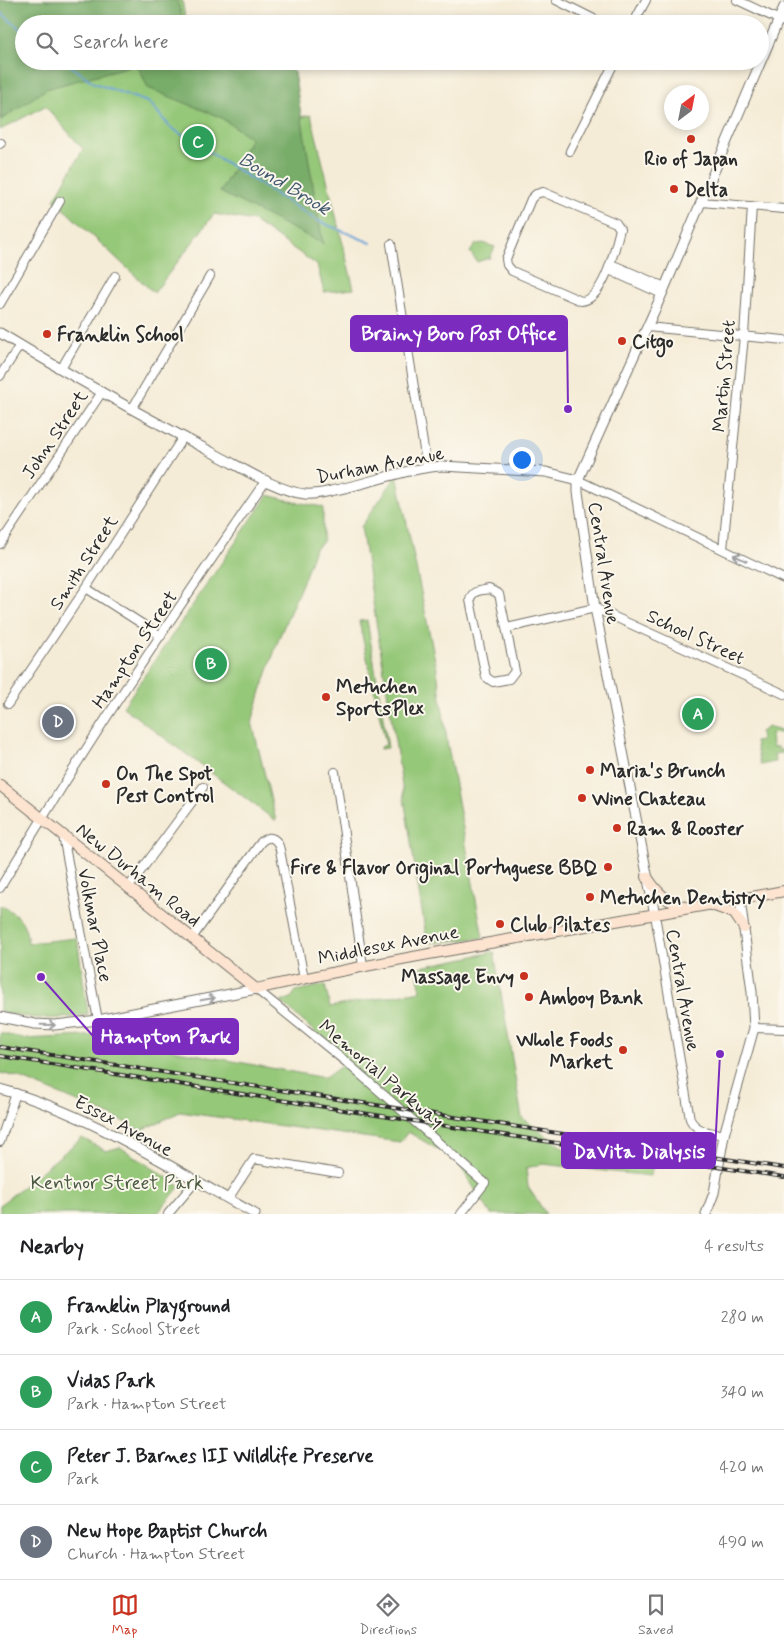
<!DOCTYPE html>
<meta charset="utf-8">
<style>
:root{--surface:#fff;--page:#f2f2f2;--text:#202124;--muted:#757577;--line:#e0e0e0;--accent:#c8321e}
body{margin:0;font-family:Mynerve,sans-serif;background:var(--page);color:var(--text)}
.compass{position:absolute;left:664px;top:85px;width:45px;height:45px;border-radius:50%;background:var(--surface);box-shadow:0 2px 8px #0003;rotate:32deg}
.you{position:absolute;left:521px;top:459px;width:18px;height:18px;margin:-12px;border:4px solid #fff;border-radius:50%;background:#1a73e8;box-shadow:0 0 0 8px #1a73e833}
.badge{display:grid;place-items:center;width:32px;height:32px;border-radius:50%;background:var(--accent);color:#fff;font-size:16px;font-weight:700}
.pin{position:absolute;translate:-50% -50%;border:2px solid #fff;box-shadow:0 1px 5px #0006}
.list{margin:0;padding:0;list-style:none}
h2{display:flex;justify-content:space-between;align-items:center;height:65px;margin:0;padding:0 20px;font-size:21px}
h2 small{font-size:16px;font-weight:400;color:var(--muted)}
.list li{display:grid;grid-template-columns:32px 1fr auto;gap:15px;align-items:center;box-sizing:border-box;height:75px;padding:0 20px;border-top:1px solid var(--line)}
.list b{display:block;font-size:19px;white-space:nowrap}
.list p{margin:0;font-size:16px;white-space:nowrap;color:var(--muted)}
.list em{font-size:16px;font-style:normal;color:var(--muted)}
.icon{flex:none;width:28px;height:28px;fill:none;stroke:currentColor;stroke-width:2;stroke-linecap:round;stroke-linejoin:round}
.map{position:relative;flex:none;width:784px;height:1214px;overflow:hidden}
.search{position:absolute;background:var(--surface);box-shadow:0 2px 8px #0003;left:15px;right:15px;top:15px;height:55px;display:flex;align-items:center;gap:12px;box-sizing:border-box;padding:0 18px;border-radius:28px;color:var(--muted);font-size:19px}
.sheet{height:365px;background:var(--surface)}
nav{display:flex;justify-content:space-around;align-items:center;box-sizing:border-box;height:70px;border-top:1px solid var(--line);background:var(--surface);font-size:14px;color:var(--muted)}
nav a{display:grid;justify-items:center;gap:2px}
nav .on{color:var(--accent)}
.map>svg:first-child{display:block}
.green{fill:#96c879;stroke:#607a52}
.forest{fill:#78ac69;stroke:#526c4a}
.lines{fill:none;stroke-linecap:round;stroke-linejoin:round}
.stream{stroke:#68a1d7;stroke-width:2}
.minor-casing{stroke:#726f67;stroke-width:10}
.tertiary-casing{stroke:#726f67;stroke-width:11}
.secondary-casing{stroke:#726f67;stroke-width:12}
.minor{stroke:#fff;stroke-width:8}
.tertiary{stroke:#fff;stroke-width:9}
.secondary{stroke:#fde4d0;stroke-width:10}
.rail-casing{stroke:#2b2b2b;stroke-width:4}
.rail{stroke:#fbf7ec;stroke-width:2;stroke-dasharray:5.5;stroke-linecap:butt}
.oneway{stroke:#a0a0a0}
.poi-dot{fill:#c8321e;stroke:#fbf7ec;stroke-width:2}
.labels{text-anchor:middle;stroke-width:4;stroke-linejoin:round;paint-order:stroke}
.poi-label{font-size:19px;font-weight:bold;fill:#2b2b2b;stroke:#fbf7ec;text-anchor:start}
.street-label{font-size:19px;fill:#2b2b2b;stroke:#fbf7ec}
.park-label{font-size:19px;fill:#4b5a42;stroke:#fbf7ec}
.water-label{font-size:20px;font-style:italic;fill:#435a70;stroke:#fbf7ec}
.leader{fill:none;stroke:#7b2cbf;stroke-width:2}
.callout-dot{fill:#7b2cbf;stroke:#fbf7ec;stroke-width:2}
.callout{fill:#7b2cbf;stroke:#7b2cbf;stroke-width:2}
.callout-label{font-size:20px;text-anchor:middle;font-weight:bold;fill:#fff}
</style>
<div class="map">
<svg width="784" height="1214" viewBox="0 0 784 1214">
<rect width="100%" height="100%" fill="#fbf7ec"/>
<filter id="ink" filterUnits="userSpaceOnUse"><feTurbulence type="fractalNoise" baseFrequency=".02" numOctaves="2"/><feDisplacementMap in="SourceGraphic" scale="10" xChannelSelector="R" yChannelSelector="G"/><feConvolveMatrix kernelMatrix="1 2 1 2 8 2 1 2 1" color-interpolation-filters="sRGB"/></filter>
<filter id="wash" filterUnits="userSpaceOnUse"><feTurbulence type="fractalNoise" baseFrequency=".0096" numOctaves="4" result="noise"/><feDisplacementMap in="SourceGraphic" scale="20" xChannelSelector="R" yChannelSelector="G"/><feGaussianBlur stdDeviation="1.12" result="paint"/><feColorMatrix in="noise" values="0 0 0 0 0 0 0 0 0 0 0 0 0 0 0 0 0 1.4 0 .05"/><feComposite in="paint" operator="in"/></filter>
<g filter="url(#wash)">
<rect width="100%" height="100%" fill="#f5ecd7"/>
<!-- green -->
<path class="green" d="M0,0h182l4,24h-162v37h169l8,48 19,8 18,12 73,-14 43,174 -30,3 -7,-27 -63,-44 -40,-7 -60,79 -100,-93 29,-51 -38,-43 -45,24z
M483,243l12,4 -6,12 -1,-1 -11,4 -7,-10 5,-7z
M397,475l40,195 10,71 36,197 -56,5 -66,-416z
M268,495l27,7 28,5v35l-8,6 -11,31 -25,59 -18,53 -9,31 24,99 -153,-114z
M367,620l21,128 -8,1v-2l6,-2 -27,-124z
M686,706l22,6 1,5 -20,4z
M768,727l16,5 -13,2 1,13h6v3h6v3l-10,1 1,8 -15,3 -5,-23 6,-1 -1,-9z
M0,905c20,11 25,15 28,38l49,-5 11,76c-27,7 -61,5 -88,-3z
M494,952l28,166 44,32 88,15 -4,11 -107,-12 -17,4 2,19 18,27h-55l-35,-54 -48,-28 -8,10 -220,-30 -40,19 -21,-12 -101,-42 -18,-4v-40l24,6 83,-4 60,-10 6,25 152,28 23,-17 -67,-59 10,-4 5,-7 29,-6 5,22 91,-16 -5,-23z
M82,1138l24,13 14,-4 60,39 -23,28h-157v-9z"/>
<!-- forest -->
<path class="forest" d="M0,0h177l7,24h-160v37h268l31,183 -103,-52 31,-54 -31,-21 -72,-29 -11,-24 -91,25 -45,31z"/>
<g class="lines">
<!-- stream -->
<path class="stream" d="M0,12l24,20
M64,61l30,22 56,20 20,24 146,93 55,23"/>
</g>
</g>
<g filter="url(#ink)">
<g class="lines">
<defs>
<path id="minor" d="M556,0l48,24
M737,0l47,22
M633,24l13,-24
M0,144l1,-1
M570,151l45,-90
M543,192l73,31 4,6c-5,19 -16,71 -39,72l-69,-30 -5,-6 -1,-6 25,-60 5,-5z
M701,202l83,7
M391,244l36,224
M611,264l54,23
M609,270l53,24
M0,304l60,-103
M647,327l137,13
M61,369l54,-93
M0,376l20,-31
M132,409l78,-133
M578,480l206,99
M0,544l102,-152
M723,549l21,-213 8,-130
M86,588l75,48
M489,589l10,5 16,77 -6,8 -16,3 -7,-5 -16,-77c2,-10 10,-9 19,-11z
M507,628l88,-20 189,86
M8,704l78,-116 97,-151
M335,772l28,194
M63,836l35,184
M0,888c83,-139 174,-275 266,-408
M128,888l75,-101
M655,915l35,204c6,13 21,13 34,16
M192,938l69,-96c10,-9 17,-2 19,8l24,129
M256,989l90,73 139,121 -24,31
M754,1028l30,1
M0,1142l16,-49
M228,1199l26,-40 84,14
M168,1214l28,-33"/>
<path id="tertiary" d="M0,333c71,43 145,84 219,123 23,12 61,36 86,38 10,1 21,-2 30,-4 36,-7 72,-22 108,-24l103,6 32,8
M655,915l-60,-307 -17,-116v-12l84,-186 122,-287
M0,1017l35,7 20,1 43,-5 158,-31
M0,1089c91,25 173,80 255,125
M706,1214l8,-21 10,-58 30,-107 -2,-36 -12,-93"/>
<path id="secondary" d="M0,785l256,204c174,-39 352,-65 528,-98
M647,877c12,19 20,24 41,31
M712,905l22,8 10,15"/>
</defs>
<!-- minor casing -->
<use href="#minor" class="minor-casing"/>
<!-- tertiary casing -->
<use href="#tertiary" class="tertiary-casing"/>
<!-- secondary casing -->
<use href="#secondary" class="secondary-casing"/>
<!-- minor -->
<use href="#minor" class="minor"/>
<!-- tertiary -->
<use href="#tertiary" class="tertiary"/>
<!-- secondary -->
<use href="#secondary" class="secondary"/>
<defs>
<path id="rail" d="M0,1047l784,121
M0,1056l484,76 300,45"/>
</defs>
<!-- rail casing -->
<use href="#rail" class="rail-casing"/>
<!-- rail -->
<use href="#rail" class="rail"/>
</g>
<!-- one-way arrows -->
<defs><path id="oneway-shaft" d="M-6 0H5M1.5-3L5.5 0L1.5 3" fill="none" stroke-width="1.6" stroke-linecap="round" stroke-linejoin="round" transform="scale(1.25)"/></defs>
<g class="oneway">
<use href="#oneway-shaft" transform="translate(740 558) rotate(-154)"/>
<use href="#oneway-shaft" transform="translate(208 999) rotate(-10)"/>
<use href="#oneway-shaft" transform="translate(48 1025) rotate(1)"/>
</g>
</g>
<!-- markers -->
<g class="poi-dot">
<circle cx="691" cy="139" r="5"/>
<circle cx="674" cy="189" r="5"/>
<circle cx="47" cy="334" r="5"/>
<circle cx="622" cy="341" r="5"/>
<circle cx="326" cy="697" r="5"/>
<circle cx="590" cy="770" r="5"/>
<circle cx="106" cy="784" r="5"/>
<circle cx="582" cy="798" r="5"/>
<circle cx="617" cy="828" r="5"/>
<circle cx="608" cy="867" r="5"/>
<circle cx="590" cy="897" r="5"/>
<circle cx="500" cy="924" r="5"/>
<circle cx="524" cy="976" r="5"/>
<circle cx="529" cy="997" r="5"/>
<circle cx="623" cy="1050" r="5"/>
</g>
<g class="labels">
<!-- poi labels -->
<g class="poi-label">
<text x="691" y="165" text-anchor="middle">Rio of Japan</text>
<text x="684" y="196">Delta</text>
<text x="57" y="341">Franklin School</text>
<text x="632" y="348">Citgo</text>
<text x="336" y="693">Metuchen<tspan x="336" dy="22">SportsPlex</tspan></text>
<text x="600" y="777">Maria's Brunch</text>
<text x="116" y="780">On The Spot<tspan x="116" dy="22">Pest Control</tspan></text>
<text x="592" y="805">Wine Chateau</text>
<text x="627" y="835">Ram &amp; Rooster</text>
<text x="598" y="874" text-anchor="end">Fire &amp; Flavor Original Portuguese BBQ</text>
<text x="600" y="904">Metuchen Dentistry</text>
<text x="510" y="931">Club Pilates</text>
<text x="514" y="983" text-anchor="end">Massage Envy</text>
<text x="539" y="1004">Amboy Bank</text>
<text x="613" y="1046" text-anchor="end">Whole Foods<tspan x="613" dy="22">Market</tspan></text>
</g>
<!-- street labels -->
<g class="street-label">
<text transform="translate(723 376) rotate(-85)" y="7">Martin Street</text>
<text transform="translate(54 434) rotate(-56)" y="7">John Street</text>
<text transform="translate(380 464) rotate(-11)" y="7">Durham Avenue</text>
<text transform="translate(83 562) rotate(-57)" y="7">Smith Street</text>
<text transform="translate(605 563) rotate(81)" y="7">Central Avenue</text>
<text transform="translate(696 636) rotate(25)" y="7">School Street</text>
<text transform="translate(134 649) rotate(-56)" y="7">Hampton Street</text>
<text transform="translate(139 874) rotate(39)" y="7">New Durham Road</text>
<text transform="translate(96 925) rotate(79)" y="7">Volkmar Place</text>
<text transform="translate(388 944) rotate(-11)" y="7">Middlesex Avenue</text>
<text transform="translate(684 990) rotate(80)" y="7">Central Avenue</text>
<text transform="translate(382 1073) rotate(40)" y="7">Memorial Parkway</text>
<text transform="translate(124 1125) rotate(28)" y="7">Essex Avenue</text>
</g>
<!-- park labels -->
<g class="park-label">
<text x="117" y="1189">Kentnor Street Park</text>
</g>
<!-- water labels -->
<g class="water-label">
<text transform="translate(285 183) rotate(31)" y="7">Bound Brook</text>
</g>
</g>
<!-- callouts -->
<path class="leader" d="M568 409L567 333M41 977L93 1036M720 1054L715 1151"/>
<g class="callout-dot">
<circle cx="568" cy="409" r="5"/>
<circle cx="41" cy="977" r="5"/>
<circle cx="720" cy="1054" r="5"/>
</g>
<g class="callout">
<rect x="351" y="316" width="216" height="35" rx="5"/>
<rect x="93" y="1019" width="145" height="35" rx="5"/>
<rect x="562" y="1133" width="153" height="35" rx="5"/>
</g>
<g class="callout-label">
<text x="459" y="340">Brainy Boro Post Office</text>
<text x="166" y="1043">Hampton Park</text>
<text x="639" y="1158">DaVita Dialysis</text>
</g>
</svg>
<svg class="compass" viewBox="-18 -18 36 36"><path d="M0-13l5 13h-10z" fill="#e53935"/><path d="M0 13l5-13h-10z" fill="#757577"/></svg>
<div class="you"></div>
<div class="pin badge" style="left:698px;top:714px;background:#2e9e5b">A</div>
<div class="pin badge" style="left:211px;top:664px;background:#2e9e5b">B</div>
<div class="pin badge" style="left:198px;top:142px;background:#2e9e5b">C</div>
<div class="pin badge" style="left:58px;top:722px;background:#6b7280">D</div>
<div class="search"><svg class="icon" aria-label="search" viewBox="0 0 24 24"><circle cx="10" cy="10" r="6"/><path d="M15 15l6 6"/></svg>Search here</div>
</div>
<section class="sheet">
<h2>Nearby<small>4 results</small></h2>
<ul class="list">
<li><span class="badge" style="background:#2e9e5b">A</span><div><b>Franklin Playground</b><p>Park · School Street</p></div><em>280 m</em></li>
<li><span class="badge" style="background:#2e9e5b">B</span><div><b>Vidas Park</b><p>Park · Hampton Street</p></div><em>340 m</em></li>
<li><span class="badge" style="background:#2e9e5b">C</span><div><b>Peter J. Barnes III Wildlife Preserve</b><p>Park</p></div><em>420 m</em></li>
<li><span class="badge" style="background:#6b7280">D</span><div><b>New Hope Baptist Church</b><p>Church · Hampton Street</p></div><em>490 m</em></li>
</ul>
</section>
<nav>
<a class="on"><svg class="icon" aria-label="map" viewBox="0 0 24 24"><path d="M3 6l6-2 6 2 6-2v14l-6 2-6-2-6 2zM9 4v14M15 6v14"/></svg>Map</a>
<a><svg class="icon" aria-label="directions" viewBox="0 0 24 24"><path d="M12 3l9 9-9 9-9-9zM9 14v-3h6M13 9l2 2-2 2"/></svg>Directions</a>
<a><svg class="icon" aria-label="saved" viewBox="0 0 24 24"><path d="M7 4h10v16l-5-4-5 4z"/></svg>Saved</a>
</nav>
